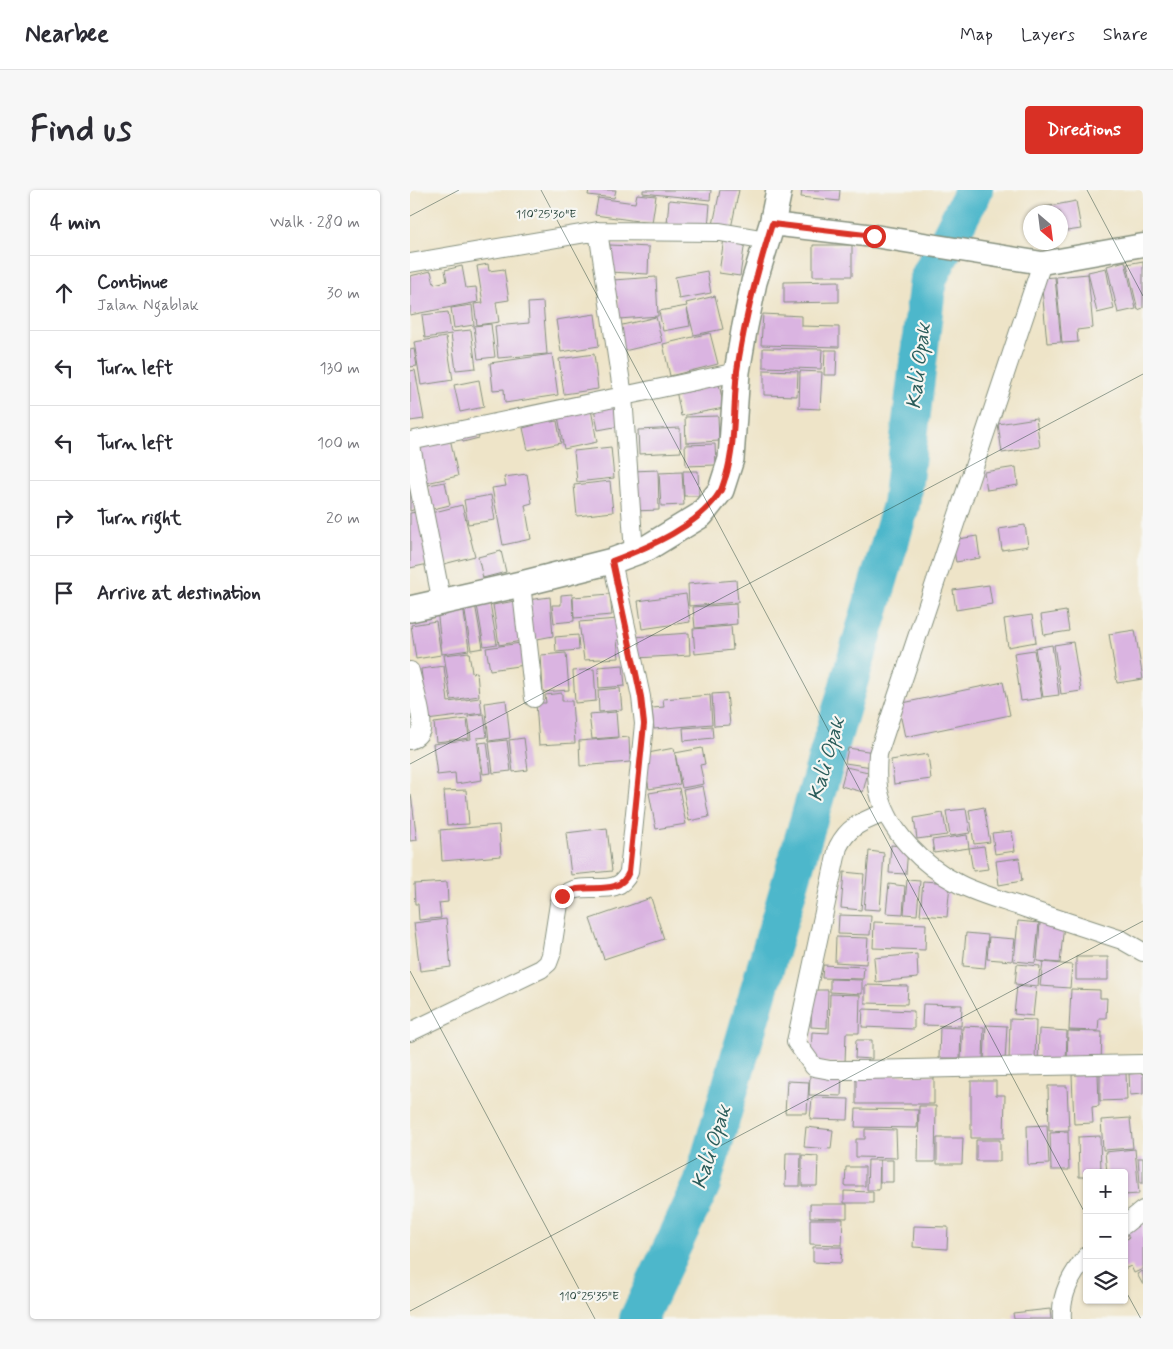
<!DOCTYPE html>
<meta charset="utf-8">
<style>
:root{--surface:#fff;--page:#f7f7f7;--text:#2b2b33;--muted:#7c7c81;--line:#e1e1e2;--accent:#d93025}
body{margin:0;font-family:Mynerve,sans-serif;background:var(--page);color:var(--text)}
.controls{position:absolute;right:15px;bottom:15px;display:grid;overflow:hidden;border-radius:5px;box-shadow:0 1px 4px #0004}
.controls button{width:45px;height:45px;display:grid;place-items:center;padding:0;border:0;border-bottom:1px solid var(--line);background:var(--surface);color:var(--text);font:25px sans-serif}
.compass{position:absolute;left:613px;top:15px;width:45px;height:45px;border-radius:50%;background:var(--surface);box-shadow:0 1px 4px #0004;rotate:152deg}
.stop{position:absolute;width:15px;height:15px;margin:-11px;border:4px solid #d93025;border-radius:50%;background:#fff}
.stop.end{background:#d93025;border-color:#fff;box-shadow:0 1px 5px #0008}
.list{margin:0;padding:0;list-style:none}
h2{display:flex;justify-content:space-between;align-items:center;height:65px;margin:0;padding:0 20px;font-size:21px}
h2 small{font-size:16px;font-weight:400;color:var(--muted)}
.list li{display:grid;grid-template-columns:32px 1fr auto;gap:15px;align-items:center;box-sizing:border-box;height:75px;padding:0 20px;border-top:1px solid var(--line)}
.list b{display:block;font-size:19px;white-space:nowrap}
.list p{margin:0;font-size:16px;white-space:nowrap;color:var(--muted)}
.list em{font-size:16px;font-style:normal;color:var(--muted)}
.icon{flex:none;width:28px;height:28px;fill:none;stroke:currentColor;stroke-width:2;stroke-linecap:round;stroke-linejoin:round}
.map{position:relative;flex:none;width:733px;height:1129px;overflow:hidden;border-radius:5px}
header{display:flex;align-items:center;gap:30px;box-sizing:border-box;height:70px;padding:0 25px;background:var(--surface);border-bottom:1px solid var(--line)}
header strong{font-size:24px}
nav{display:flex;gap:28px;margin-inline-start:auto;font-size:18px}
.intro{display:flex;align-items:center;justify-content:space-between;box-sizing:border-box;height:120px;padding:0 30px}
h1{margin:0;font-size:35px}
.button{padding:12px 22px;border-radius:5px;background:var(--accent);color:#fff;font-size:18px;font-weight:700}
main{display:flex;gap:30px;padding:0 30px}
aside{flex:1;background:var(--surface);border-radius:5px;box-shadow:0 1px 4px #0004}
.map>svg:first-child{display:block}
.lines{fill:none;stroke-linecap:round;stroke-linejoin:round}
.river{stroke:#4db7cb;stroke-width:38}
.building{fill:#dab4e1}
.minor-casing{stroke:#86907e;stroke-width:20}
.tertiary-casing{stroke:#86907e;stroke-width:25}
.secondary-casing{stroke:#86907e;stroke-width:28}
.minor{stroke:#fff;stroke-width:18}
.tertiary{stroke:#fff;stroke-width:22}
.secondary{stroke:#fff;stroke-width:25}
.route{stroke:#d93025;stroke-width:6}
.ticks{fill:none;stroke:#1f3d34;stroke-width:1;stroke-opacity:0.45}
.labels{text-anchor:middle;stroke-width:4.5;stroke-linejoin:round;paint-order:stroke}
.water-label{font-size:21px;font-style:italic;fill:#2a5c5a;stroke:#f6f6f2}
.ticks-label{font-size:12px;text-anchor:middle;fill:#1f3d34;stroke:#f6f6f2;stroke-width:4.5;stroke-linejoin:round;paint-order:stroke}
</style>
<header>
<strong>Nearbee</strong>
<nav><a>Map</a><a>Layers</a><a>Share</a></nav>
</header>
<div class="intro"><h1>Find us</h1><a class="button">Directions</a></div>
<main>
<aside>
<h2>4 min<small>Walk · 280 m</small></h2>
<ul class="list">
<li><svg class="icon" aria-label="ahead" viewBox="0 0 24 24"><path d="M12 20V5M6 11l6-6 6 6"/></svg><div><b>Continue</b><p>Jalan Ngablak</p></div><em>30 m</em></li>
<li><svg class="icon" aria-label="left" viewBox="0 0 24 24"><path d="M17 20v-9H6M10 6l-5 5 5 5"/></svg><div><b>Turn left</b></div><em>130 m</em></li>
<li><svg class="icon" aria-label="left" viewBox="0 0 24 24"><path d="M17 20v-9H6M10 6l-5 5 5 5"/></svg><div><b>Turn left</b></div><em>100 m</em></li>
<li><svg class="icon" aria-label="right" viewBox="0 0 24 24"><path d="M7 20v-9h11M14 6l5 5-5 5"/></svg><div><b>Turn right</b></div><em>20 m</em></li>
<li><svg class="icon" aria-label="arrive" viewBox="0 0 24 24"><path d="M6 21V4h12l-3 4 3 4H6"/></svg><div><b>Arrive at destination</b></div></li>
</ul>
</aside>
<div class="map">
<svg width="733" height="1129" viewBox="0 0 733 1129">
<rect width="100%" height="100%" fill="#f6f6f2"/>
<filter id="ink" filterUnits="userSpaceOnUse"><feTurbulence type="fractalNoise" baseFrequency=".02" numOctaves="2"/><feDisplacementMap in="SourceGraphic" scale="10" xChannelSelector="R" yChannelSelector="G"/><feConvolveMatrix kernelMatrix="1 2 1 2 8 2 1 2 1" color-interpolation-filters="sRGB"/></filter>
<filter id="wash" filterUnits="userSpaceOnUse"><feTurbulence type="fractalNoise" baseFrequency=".0096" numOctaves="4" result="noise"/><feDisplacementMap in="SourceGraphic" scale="20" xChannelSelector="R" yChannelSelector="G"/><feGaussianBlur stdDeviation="1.12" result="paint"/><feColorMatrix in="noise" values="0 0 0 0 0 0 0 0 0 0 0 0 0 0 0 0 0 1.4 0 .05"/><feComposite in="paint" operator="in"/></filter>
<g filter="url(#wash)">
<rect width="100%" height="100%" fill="#eee4c8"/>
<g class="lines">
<!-- river -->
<path class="river" d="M228,1129l64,-135 199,-679 27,-226 46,-89"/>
</g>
<g id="blocks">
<!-- building -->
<path class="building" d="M179,0h27l-2,8 -26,-3z
M233,0h68l-1,10 -67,-7z
M310,0h19l-8,38 -18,-3z
M392,0h38l-1,11 -38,-4z
M227,4l19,2 -4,27 -57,-8 3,-17 37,5z
M259,10l41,4 -2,24 -41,-4z
M666,11l5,28 -21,3v-20h-19l-1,-4z
M314,48l21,3 -5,35 -21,-3z
M200,55l39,2 -1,27 -39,-2z
M403,55h39v31h-39z
M715,71l11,48 -18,4 -11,-47z
M733,71v47l-5,2 -11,-46z
M78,74l1,7 15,-2 5,31 -13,2 3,20 -22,3 -3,-21 9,-1 -6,-37z
M52,76l4,22 10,-1 2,15 -68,13v-39l21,-5 3,13 13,-3 -2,-11z
M696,78l8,41 -17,4 -9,-41z
M297,81l4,22 -32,6 -4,-22z
M678,84l5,54 -16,2 1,12 -16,1 -6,-66z
M246,87l2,39 -39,3 -1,-22h-5v-17z
M645,87l6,65 -14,1 -6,-65z
M429,91v21l-55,1v-21z
M305,106l8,33 -29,6 -7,-27 3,18 -27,5 -4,-20 28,-5 -1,-3z
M133,112l4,52 -49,4 -3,-32 34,-3 -1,-20z
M62,115l2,20 -20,3 -3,-20z
M38,122l3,20 20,-2 5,38 -20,2 -5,-36 -26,4 -3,-23z
M185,124l4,32 -38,6 -5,-32z
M353,124l39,2v10l37,1v20l-78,-2z
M246,127l6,25 -42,10 -6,-25z
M81,134l4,33 -17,2 -4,-33z
M300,143l8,31 -48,12 -7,-32z
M36,147l7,43 -32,5 -7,-43z
M353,158l59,1 -1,20 -58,-2z
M4,159l3,17 -7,1v-17z
M415,160h12l-1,25h-12z
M142,164l6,41 -53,8 -1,-14 -11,1 -3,-27z
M184,164l4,35 -34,5 -5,-35z
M5,180l9,49 -14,2v-50z
M354,180l34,1 -1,25 -33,-1z
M390,181l22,1 -2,37 -21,-1z
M308,189l6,29 -43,8 -6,-31 10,-2 2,9 15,-3 -2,-7z
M69,190l5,27 -24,5 -6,-27z
M206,213l4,23 -22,4 -4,-22z
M181,219l6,33 -33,7 -6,-33z
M139,224l2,8 6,-1 4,22 -33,7 -5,-22 12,-3 -2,-8z
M308,226l1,25 -33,2 -1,-26z
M626,228l4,29 -38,6 -4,-29z
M67,237l2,11 -16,4 -3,-11z
M270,238l1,24 -42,2 -1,-24z
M40,248l8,38 -36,8 -9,-38z
M305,254l1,21 -30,1 -1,-21z
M201,257l3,31 -37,4 -3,-31z
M606,277l2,18 -31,5 -3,-18z
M248,280l1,40 -25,1 -2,-40z
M273,281h15l1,25h-15z
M272,282l2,33 -23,1 -2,-33z
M117,284l5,29 -7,2 6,34 -28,6 -11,-57 14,-2 -2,-9z
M0,291l6,28 -6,2z
M200,291l3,31 -36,4 -3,-31z
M35,292l5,23 -17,4 -5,-24z
M81,305l4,25 -27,4 -4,-24z
M52,315l13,51 -35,9 -13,-51z
M7,322l11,52 -18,4v-55z
M615,335l3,21 -26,4 -3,-21z
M567,346l3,22 -24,4 -4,-22z
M91,361l5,21 -23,6 -5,-21z
M326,390l2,22 -49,4 -1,-22z
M579,395l3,19 -36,6 -3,-20z
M162,404l2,27 -20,2 -2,-18h9v-10z
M200,404l2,21 -38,3 -1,-21z
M276,404l4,28 -48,7 -4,-28z
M140,407l3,39 -21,4 -5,-40z
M105,411l6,40 -22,4 -6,-40z
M80,413l7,41 -13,2 -7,-41z
M65,414l8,44 -12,2 -7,-44z
M326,414l1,20 -42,4 -2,-21z
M53,415l6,45 -27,4 -5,-45z
M656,421l3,20 -25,4 -3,-20z
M622,425l4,27 -28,5 -4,-28z
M208,429l2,21h-3l2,18 -35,2 -5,-38z
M26,431l5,34 -25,4 -5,-34z
M321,436l2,24 -38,4 -2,-25z
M725,440l8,49 -26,4 -8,-49z
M279,443l1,22 -54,3 -2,-21z
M168,445l1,15 -23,2 -1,-15z
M663,452l8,49 -20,3 -7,-49z
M111,453l4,22 -35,5 -4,-22z
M642,455l7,50 -16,2 -8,-49z
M624,460l8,48 -21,3 -7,-48z
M59,462l3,21 5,-1 2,24 -28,4 -7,-45z
M156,463l3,37 -26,2 -2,-37z
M213,475l2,21 -26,2 -1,-21z
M34,476l4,36 32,-4 2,15 -55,7 -6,-51z
M184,479l2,32 -21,2 -2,-32z
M593,492l7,33 -105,22 -7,-33z
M210,498l2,22 -23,2 -1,-22z
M152,503v8h10l3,42 -36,2 -3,-42h10l-1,-8z
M317,503l3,32 -16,1 -2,-32z
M300,505l2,29 -58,5 -2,-21 12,-1 -1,-8z
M96,510l4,38 -21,3 -4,-38z
M206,522l2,25 -26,2 -3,-25z
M74,524l3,23 -10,1 5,42 -26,4 -1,-11 -18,2 -4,-31 38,-5 -3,-23z
M57,529l2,19 -33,4 -2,-19z
M302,536l1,12 -29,3 -1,-13z
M219,547l1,25 -50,4 -1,-25z
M114,548l4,32 -15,2 -4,-32z
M97,550l4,31 -18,2 -4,-31z
M77,552l4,31 -8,1 -4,-31z
M264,558l6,36 -31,5 -6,-35z
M292,558l3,16 -5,1 4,19 -22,4 -7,-35z
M438,558l26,4 -2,15 -27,-4z
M518,564l3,25 -37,5 -3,-24z
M436,577l22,5 -5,20 -22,-6z
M293,596l6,31 -20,4 -6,-31z
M269,598l7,36 -30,5 -7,-36z
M56,600l3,34 -22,1 -3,-34z
M1,604l6,46 -7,1v-46z
M574,617l6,35 -16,2 -5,-34z
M556,619l4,24 -20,3 -4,-25z
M533,623l4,22 -30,4 -3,-21z
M89,635l2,31 -59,5 -2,-31z
M197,638l5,43 -41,4 -5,-42z
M602,641l3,20 -20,3 -3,-21z
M557,645l2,13 -35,5 -2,-13z
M481,655l17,2 -2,27 -17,-1z
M574,656l4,23 -15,2 -4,-23z
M459,661l15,2 -4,57 -16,-1z
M609,668l3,23 -23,4 -3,-24z
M434,682l20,2 -3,36 -20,-2z
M497,690l13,1 -3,34 -13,-1z
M513,691l27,2 -3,34 -27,-2z
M37,692l1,20 -9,1 2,15 -22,2 -1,-16h-3l-1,-20z
M479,694l16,2 -2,28 -17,-1z
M241,708l13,41 -60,20 -14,-40z
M429,725l32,1 -1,19 -32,-1z
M36,729l5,48 -31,4 -6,-48z
M608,731l21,2 -4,40 -21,-2z
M464,732l52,2 -1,26 -52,-2z
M630,733l24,1 -4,39 -23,-2z
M556,743l22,2 -3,33 -22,-2z
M426,747l32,1 -2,26 -31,-2z
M579,747l26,2 -3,22 -25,-2z
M507,764l1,24 -42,4 -2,-24z
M666,767h32v23h-32z
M633,772l29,3 -2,23 -30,-2z
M607,774l23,2 -2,20 -23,-2z
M413,775l41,2 -1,12 -41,-1z
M420,789l32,1v14l-32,-2z
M455,795l43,1 -1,18 -42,-1z
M607,796l19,2 -3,28 -19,-2z
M661,799l29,1v8h7l-1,20h-7l-1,13 -29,-1z
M402,800h16l-1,38 -16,-1z
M420,804l30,1 -1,38h-13l-1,30 -34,-1 1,-30 17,1z
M513,814l39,1 -1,21 -39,-1z
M453,819l51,2v18l-52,-2z
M600,829l26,1 -1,42 -26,-1z
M576,835l21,1 -2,35 -21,-1z
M553,836l21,1 -1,33 -22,-1z
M530,837l21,1 -1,30h-21z
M629,839l28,2 -1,33 -28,-1z
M658,841l34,1 -1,31 -34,-1z
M446,850h16v19l-17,-1z
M690,883h26l1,27 -27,1z
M733,883v21l-13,1 -1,-21z
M688,884l1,32 -7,1 1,16 -19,1 -2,-49z
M400,885l32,1 -1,20 -32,-1z
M446,885h78v29h-78z
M377,891l22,1 -2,31h-22z
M561,891h25v14h9l-1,43h-33z
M638,896h19l2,44 -20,1z
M402,908l37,1 -1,21 -38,-1z
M509,916h17l-1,56h-17z
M446,919l62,1 -1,18 -62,-1z
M720,928l3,30 -30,2 -2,-30z
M637,935l2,39 -21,1 -1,-39z
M396,937l27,3 -2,19 -27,-2z
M455,939l31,1 1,28 -41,-1v-18h9z
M658,942l1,38h-18l-1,-37z
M690,946l1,37h-14v4h-8l-1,-40z
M527,948h26l-1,26h-25z
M566,950h24v21h-24z
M725,959l4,45 -15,1v-22h-17l-2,-21z
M376,963h15l-1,33h-15z
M392,965l16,1 -1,30h-15z
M728,968h5v25h-3z
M458,970h12l-1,30h-12z
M470,970h13v22h-13z
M436,977h19v19h-20z
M434,1001l29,1v11h-29z
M400,1014h37v14l-37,-1z
M400,1029h33l-1,26 -32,-1z
M733,1030v49l-9,4 -3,-7 -7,3v-29l5,-2 -4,-9z
M504,1036l34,1 -1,22 -34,-2z
M403,1057h29l-1,16 -28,-1z
M733,1081v14l-6,-11z
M640,1119l1,10h-37l-1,-6z"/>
</g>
</g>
<g filter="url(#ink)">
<use href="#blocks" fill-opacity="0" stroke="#86907e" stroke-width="1"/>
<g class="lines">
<defs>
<path id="minor" d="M188,41l25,165 11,157
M0,73l188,-32 122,1 47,8
M632,73l-164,491c-1,12 -2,25 1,38 9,40 45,74 80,92 22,11 46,17 69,25 31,10 63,21 94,31l21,12
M0,251l327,-69
M0,251l32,162
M111,394l13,114
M0,481c3,13 14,48 11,59 -2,5 -6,8 -11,10
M476,622c-22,9 -37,13 -48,35l-42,195 18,25 16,3h33l280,-6
M0,842l131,-63 7,-6 3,-8 8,-51c14,-33 57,1 70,-32l15,-148 -3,-27 -29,-136
M714,1035l19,-15
M652,1129c-2,-25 10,-45 25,-63"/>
<path id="tertiary" d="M362,34l102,12 168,27 101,-18"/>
<path id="secondary" d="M0,419l111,-25 91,-23 35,-13 54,-33 20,-25 10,-31 6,-87 7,-41 10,-49 18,-58 7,-34"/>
</defs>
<!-- minor casing -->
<use href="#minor" class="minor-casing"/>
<!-- tertiary casing -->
<use href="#tertiary" class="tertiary-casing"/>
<!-- secondary casing -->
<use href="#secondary" class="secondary-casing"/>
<!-- minor -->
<use href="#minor" class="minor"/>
<!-- tertiary -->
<use href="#tertiary" class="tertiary"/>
<!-- secondary -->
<use href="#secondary" class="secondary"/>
</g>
</g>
<g class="lines" filter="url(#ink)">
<!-- route -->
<path class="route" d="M152,706c20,-18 55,5 67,-24l15,-148 -3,-27 -29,-136c37,-14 88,-35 109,-71 2,-4 3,-9 5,-14 10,-34 7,-70 11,-105 7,-50 20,-99 35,-147l102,12"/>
</g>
<!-- ticks -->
<path class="ticks" d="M131,0l546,1027M677,0l56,106M0,26l49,-26M0,574l733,-390M0,781l185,348M714,1098l17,31M0,1121l733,-390"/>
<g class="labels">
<!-- water labels -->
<g class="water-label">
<text transform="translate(508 176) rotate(-83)" y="7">Kali Opak</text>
<text transform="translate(416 569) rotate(-74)" y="7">Kali Opak</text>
<text transform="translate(301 957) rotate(-72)" y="7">Kali Opak</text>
</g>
</g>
<g class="ticks-label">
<text x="136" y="28">110°25'30"E</text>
<text x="179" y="1110">110°25'35"E</text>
</g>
</svg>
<div class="controls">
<button>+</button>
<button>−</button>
<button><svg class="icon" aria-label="layers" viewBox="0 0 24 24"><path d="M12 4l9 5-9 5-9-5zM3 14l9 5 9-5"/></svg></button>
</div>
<svg class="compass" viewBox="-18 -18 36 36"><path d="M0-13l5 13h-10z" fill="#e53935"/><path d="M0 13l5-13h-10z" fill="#7c7c81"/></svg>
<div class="stop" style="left:464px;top:46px"></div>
<div class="stop end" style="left:152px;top:706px"></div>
</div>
</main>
